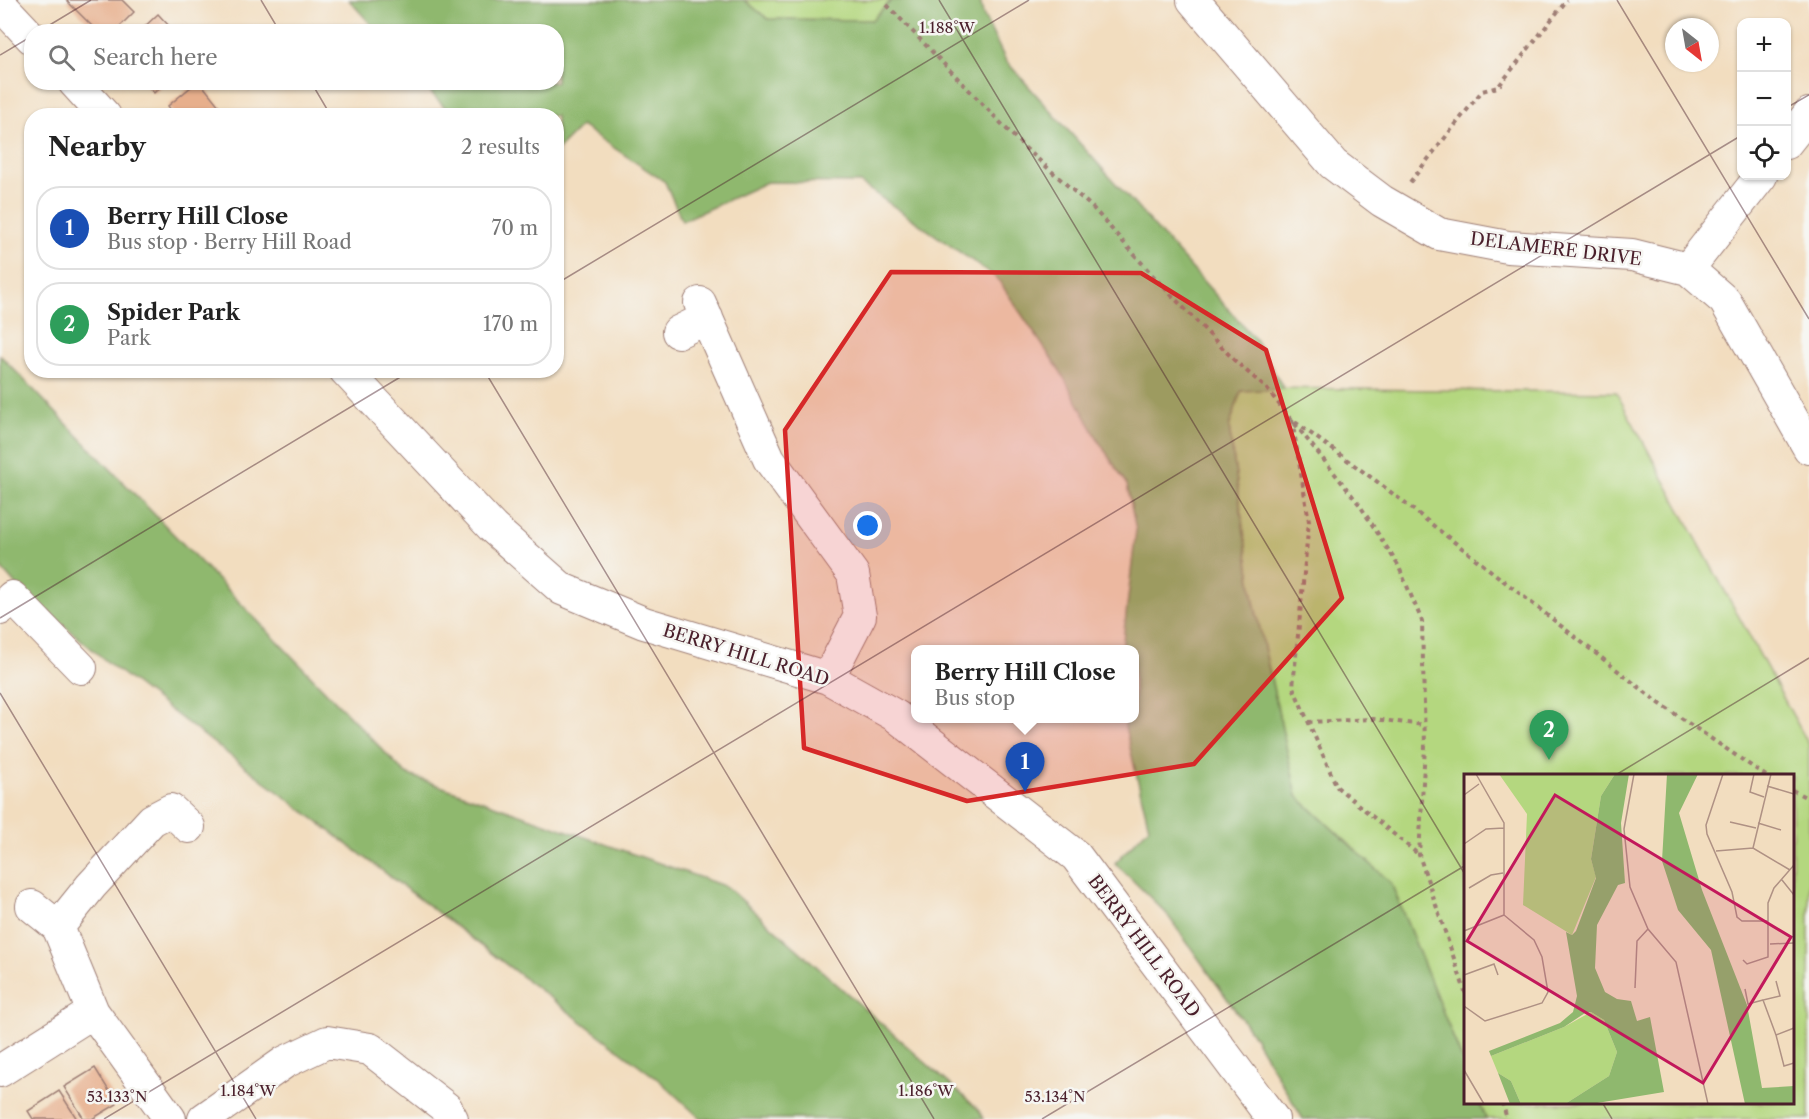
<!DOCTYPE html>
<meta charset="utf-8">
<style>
:root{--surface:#fff;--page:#f2f2f2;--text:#222;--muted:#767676;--line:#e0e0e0;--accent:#0f766e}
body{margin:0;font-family:"Libre Caslon Text",serif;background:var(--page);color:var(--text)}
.controls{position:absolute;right:18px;top:18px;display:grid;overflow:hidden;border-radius:12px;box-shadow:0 2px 4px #0004}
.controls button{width:54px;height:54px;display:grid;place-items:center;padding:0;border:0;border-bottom:2px solid var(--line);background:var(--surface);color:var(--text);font:30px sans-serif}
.compass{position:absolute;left:1665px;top:18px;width:54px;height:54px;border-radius:50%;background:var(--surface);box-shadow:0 2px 4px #0004;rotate:149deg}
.you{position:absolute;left:868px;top:526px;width:21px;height:21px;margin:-15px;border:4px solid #fff;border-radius:50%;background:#1a73e8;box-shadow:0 0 0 9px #1a73e833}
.badge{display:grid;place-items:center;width:39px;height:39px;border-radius:50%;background:var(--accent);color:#fff;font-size:20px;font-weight:700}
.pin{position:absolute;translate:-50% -50px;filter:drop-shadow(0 2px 3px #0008)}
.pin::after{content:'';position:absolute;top:32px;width:21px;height:18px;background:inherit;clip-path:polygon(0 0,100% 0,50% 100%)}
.popup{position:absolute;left:911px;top:645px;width:228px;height:78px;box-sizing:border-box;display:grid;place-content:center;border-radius:12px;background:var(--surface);filter:drop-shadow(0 2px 4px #0005);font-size:20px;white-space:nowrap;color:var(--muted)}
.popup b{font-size:22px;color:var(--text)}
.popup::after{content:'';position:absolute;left:50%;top:100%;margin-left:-12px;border:12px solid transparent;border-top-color:var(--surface)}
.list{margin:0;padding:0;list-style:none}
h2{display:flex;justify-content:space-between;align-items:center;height:78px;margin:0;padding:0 24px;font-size:26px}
h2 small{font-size:20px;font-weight:400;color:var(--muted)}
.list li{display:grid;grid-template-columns:39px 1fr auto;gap:18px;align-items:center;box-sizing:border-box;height:84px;margin:0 12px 12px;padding:0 12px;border:2px solid var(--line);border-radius:24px}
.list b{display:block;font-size:22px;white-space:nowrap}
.list p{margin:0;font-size:20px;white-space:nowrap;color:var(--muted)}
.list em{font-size:20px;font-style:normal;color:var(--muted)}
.icon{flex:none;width:33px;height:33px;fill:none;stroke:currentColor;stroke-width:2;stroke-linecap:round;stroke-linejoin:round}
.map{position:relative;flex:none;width:1809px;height:1119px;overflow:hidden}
.search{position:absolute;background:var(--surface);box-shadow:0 2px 4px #0004;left:24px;top:24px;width:540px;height:66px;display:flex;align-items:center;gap:15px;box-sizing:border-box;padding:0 21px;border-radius:24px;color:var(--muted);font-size:22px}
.panel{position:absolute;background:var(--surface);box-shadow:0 2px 4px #0004;left:24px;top:108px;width:540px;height:270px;border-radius:24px}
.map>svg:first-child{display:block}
.green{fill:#b4d77f;stroke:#7f7b55;stroke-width:1.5}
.forest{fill:#8fb86e;stroke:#6c6c4c;stroke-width:1.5}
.building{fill:#e7af8c}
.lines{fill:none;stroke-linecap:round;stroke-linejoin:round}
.minor-casing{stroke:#9e7e75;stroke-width:34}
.path{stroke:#9e7e75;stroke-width:4;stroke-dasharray:4.5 4.5;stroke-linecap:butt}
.minor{stroke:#fff;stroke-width:32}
.marked{fill:#d62828;fill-opacity:0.2;stroke:#d62828;stroke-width:4.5;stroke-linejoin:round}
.ticks{fill:none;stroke:#4a1f2b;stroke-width:1.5;stroke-opacity:0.45}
.labels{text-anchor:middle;stroke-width:5;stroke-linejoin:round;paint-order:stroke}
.street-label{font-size:18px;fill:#4a1f2b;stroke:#f6f6f2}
.inset-road{fill:none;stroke:#af9184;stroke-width:1.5}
.view{fill:#c2185b;fill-opacity:0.15;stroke:#c2185b;stroke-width:3}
.inset-edge{fill:none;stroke:#4a1f2b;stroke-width:3}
.ticks-label{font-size:15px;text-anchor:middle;fill:#4a1f2b;stroke:#f6f6f2;stroke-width:5;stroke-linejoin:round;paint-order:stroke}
</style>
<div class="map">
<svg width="1809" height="1119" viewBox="0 0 1809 1119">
<rect width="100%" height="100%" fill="#f6f6f2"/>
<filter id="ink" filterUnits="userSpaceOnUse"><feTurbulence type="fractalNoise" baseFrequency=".0167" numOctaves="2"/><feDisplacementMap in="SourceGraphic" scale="12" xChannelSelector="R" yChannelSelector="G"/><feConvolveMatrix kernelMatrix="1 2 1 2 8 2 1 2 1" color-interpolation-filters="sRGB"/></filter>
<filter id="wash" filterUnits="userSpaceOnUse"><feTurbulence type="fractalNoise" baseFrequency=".008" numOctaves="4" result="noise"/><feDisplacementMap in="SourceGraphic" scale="24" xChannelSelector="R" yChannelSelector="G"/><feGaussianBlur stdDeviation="1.35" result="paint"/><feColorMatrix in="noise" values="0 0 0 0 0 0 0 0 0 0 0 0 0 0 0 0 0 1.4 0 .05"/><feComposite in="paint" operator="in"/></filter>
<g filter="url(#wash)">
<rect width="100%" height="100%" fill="#f2ddbf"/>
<!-- green -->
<path class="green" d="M744,0h148l-20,20 -104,-1z
M1266,388l350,4 193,353v374h-323l-6,-16 312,-1v-326h-326l-1,291 -74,-184 -94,-87 -43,-194 -25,-175 12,-36z"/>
<!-- forest -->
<path class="forest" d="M349,0h395l24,19 104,1 20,-20h88l3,14 23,47 249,278 29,50 -43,2 -12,36 25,175 43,194 94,87 74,184 1,35 14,1 6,16h-183l-52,-87 -85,-119 -51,-50 34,-36 -24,-100v-8l9,-1v-68l-12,-1 14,-119 -9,-45 -27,-42 -40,-72 -63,-93 -137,-95 -93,-1 -85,39 -17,-39 -84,-56 -24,24 -1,-34 -104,-1 -30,-32 134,-1v-50l-179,-1z
M0,355l406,419 321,113 252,223 5,9h-283l-41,-38 -548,-415 -96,-81 -16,-18z"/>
<g id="blocks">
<!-- building -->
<path class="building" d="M66,0h56l12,12 -20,20h-16z
M158,14l12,13 -5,5h-26z
M144,82h21l-11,11z
M197,82h3l27,34h-52l-7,-10z
M95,1068l22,36 -25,15h-8l-20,-32z
M59,1091l18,28h-44l-5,-8z"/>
</g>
</g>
<g filter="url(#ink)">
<use href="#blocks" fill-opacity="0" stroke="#9e7e75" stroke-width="1.5"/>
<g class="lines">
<defs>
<path id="minor" d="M1193,0l140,164 49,37 57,33 69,13 124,8 56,14 37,32 84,147
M0,4l32,34
M74,82l31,34
M1786,143l23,-29
M1688,269l73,-93
M700,303l69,156 84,115 7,42 -32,62
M678,332l29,-14
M345,370l148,158 69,61 82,34 184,55 68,38 180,140 197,263
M0,609l12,-12 69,71
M32,906l26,21
M0,1071l93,-59
M170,1119l-77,-107 -35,-85 33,-41 61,-66 19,-10 18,17
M204,1119l81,-57 42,-20 43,7 76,59 6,11"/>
</defs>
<!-- minor casing -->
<use href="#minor" class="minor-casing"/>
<!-- path -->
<path class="path" d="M887,5l136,141 70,62 63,71 78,81 32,28 93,116 39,61 24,56 3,125 -6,109 47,139
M1410,182l72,-91 16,-4 69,-87
M1292,420l17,101 -16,166 44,100 82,68
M1295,422l88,64 276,217 107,73
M1308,722l65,-3 51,6
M1792,790l17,9
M1502,1102l5,17"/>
<!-- minor -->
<use href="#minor" class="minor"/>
</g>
</g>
<!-- marked area -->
<path class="marked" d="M891,272l250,1 125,77 76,248 -148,166 -227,37 -163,-53 -19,-318z"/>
<!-- ticks -->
<path class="ticks" d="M261,0l19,32M939,0l527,876M1617,0l192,319M38,32l53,-32M0,55l32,-19M311,82l20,34M1786,108l23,-13M556,284l473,-284M484,370l450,749M0,618l412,-248M0,693l256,426M1614,776l195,-118M1602,1102l10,17M104,1119l1638,-984M1042,1119l424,-254"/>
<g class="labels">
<!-- street labels -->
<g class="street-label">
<text transform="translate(1556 249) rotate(7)" y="6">DELAMERE DRIVE</text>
<text transform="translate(746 655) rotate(17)" y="6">BERRY HILL ROAD</text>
<text transform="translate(1144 946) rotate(53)" y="6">BERRY HILL ROAD</text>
</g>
</g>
<!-- overview -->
<g transform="translate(1464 774)">
<rect width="330" height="330" fill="#f2ddbf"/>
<path d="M35,0h116l-14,22 -10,63 5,18 -24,58 -49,-30 4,-91zM127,238l13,8 13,32 -8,24 -44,28h-44l-10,-23 -13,-8 -7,-17 73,-29z" fill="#b4d77f"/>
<path d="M151,0h14l-8,49 4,60 -7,2 -21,40 -2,43 10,24 12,7 14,2 6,20 13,-4 14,75 -73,12h-26l44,-28 8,-24 -13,-32 -13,-8 -6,1 -21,14 -73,29 -2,-5 71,-28 13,-11 4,-16 -11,-64 6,3 4,-4 20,-53 -5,-19 10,-63zM203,0h31l-19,39 23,77 45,115 15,83 32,-2v18h-49l-34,-154 -33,-40 -16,-49zM34,299l13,8 10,23h-11z" fill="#8fb86e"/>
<path class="inset-road" d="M170,0l-10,55 6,58 18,42 28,33 32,142M259,0l-17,51 1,9 25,58 5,25 5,4h26M290,0l-4,18 14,5M303,12l27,8M0,21l15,-11M266,48l26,6M294,49l23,7M0,70l22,-15 18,-1M289,74l18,-74M252,77l37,-3 37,22M318,106l12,15M5,114l22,-13 12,-2M0,157l40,-16M306,170l24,-1M279,186l4,4 21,-7v-54l6,-15 20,-23M0,201l30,-11 4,11M312,207l4,15 -17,4 13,35 18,-7M171,214l2,-47 11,-12M281,215l3,15 15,-4M0,232l21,15 57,-18 6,-11 -6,-35 -8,-17 -30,-25v-92l-28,-49M312,261l8,31 10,-3M0,296l20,34"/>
<path class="view" d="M91,21l236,142 -88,146 -236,-142z"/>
<rect width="330" height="330" class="inset-edge"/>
</g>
<g class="ticks-label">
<text x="947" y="33">1.188°W</text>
<text x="248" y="1096">1.184°W</text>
<text x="926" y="1096">1.186°W</text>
<text x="117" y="1102">53.133°N</text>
<text x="1055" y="1102">53.134°N</text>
</g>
</svg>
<div class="controls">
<button>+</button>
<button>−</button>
<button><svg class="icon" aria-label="locate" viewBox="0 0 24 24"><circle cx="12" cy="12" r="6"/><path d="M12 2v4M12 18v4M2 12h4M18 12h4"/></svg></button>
</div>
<svg class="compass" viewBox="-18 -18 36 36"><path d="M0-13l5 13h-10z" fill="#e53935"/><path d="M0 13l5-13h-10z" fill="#767676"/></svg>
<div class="you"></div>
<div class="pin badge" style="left:1025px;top:792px;background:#1a4fb4">1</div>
<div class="popup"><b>Berry Hill Close</b>Bus stop</div>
<div class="pin badge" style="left:1549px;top:760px;background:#2e9e5b">2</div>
<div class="search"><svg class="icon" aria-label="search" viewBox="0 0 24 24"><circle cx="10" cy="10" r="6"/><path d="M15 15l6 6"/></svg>Search here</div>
<section class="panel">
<h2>Nearby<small>2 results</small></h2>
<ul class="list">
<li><span class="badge" style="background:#1a4fb4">1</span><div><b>Berry Hill Close</b><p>Bus stop · Berry Hill Road</p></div><em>70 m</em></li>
<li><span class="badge" style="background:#2e9e5b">2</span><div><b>Spider Park</b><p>Park</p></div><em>170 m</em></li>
</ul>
</section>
</div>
